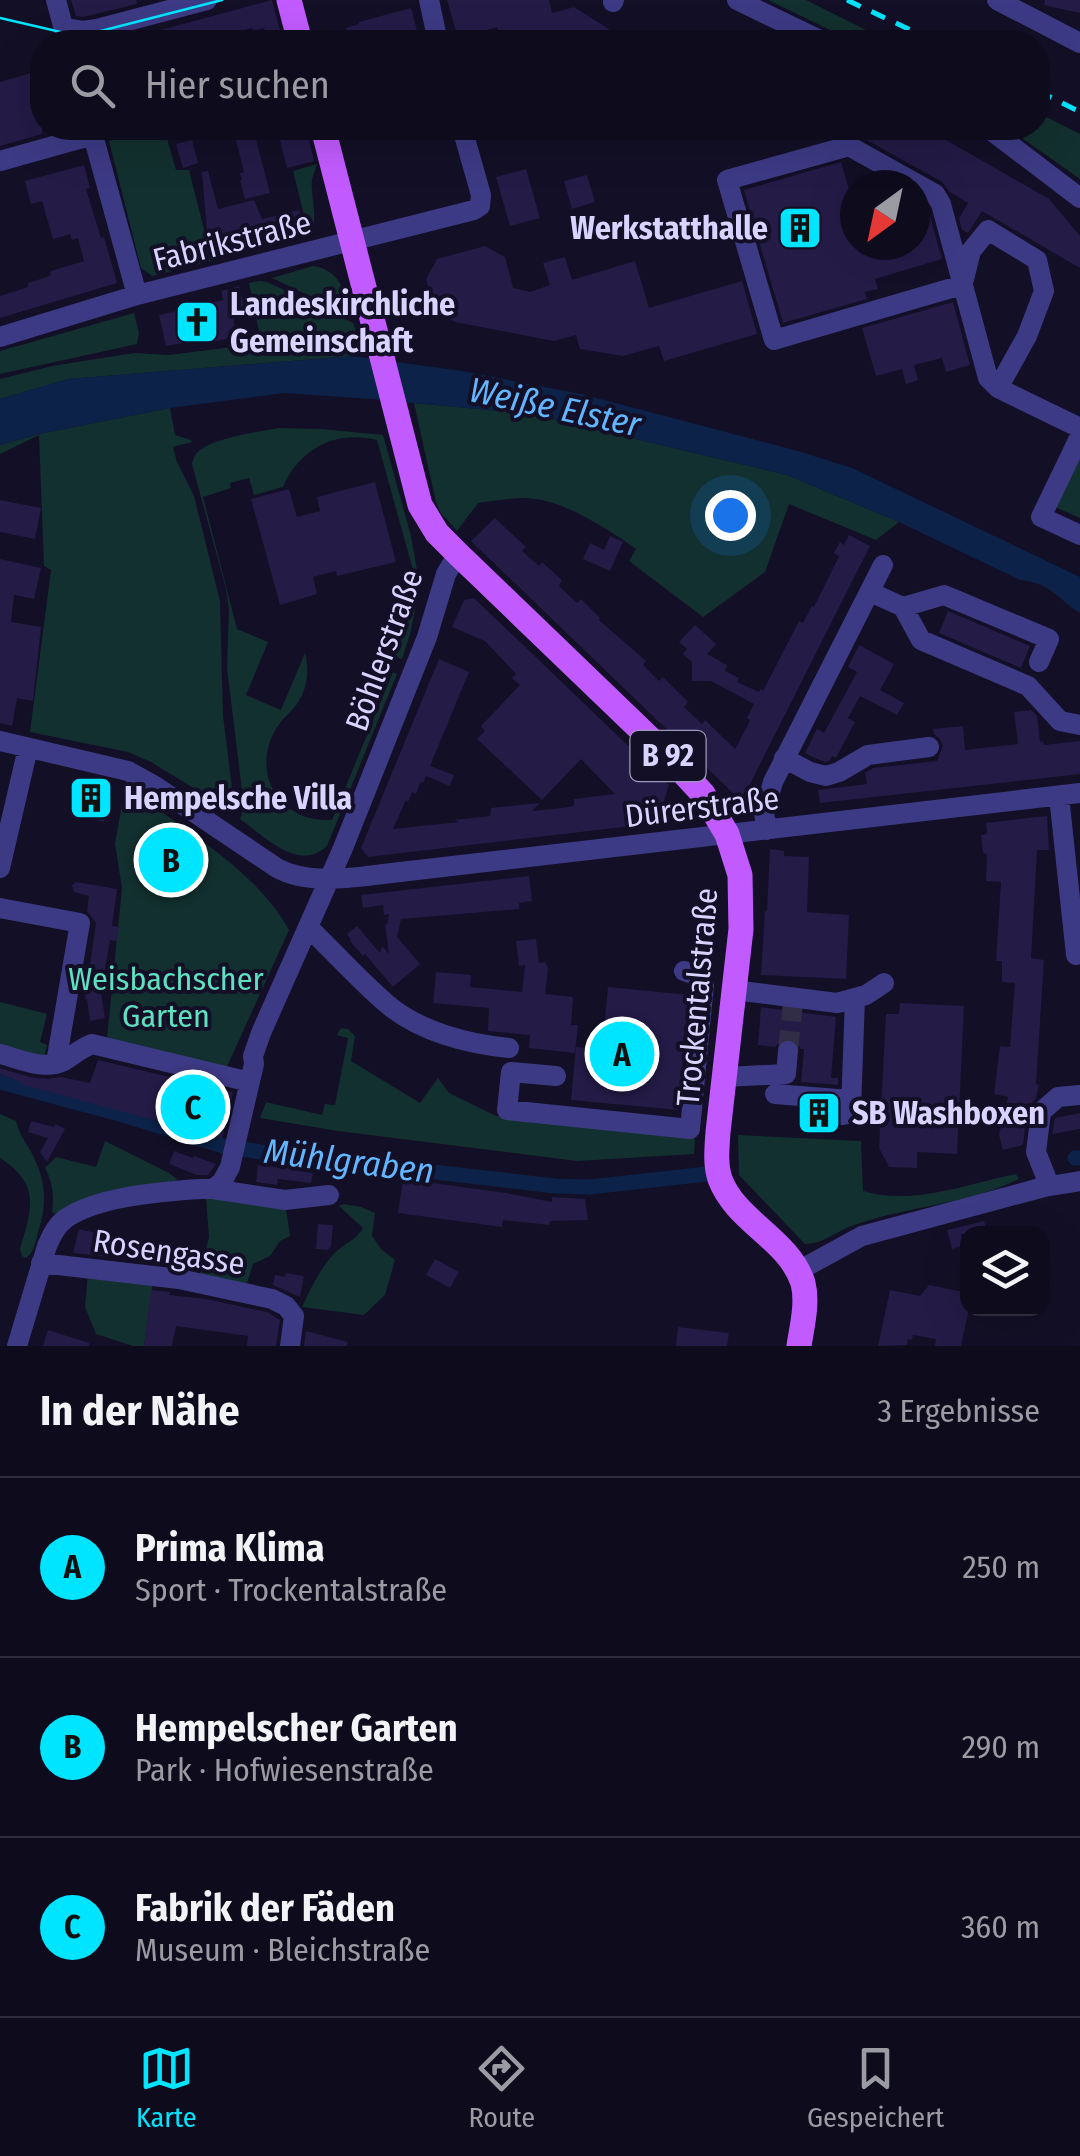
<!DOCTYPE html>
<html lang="de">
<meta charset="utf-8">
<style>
:root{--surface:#0e0b1c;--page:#1c1929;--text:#f1f3f6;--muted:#9b9ba3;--line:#2e2b3b;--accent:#00e5ff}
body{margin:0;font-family:"Fira Sans Condensed",sans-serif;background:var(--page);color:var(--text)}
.controls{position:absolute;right:30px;bottom:30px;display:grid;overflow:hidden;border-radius:20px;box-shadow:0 10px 40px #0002}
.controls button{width:90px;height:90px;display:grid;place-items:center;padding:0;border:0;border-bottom:2px solid var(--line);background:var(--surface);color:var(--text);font:50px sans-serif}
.compass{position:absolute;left:840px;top:170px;width:90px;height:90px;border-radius:50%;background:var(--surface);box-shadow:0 10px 40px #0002;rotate:213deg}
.you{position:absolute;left:730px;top:515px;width:35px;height:35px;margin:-25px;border:8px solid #fff;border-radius:50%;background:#1a73e8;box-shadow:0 0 0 15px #1a73e833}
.badge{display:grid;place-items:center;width:65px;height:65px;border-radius:50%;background:var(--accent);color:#111;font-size:32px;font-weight:700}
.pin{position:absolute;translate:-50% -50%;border:5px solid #fff;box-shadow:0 2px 10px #0006}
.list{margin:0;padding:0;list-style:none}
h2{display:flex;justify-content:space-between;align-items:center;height:130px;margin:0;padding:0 40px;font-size:42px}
h2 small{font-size:32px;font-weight:400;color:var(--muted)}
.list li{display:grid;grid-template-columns:65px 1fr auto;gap:30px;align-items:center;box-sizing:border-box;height:180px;padding:0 40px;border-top:2px solid var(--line)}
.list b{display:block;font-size:38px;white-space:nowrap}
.list p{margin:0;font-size:32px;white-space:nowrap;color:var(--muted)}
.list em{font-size:32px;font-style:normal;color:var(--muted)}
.icon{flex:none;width:55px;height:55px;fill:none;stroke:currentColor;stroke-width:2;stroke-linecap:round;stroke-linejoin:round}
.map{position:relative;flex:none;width:1080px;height:1346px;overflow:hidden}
.search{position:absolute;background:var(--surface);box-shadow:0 10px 40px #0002;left:30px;right:30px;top:30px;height:110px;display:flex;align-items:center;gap:25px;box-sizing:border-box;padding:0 35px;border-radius:40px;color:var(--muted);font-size:38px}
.sheet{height:670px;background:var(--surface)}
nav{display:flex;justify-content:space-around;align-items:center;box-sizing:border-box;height:140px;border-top:2px solid var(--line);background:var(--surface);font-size:28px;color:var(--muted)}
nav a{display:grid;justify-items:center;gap:5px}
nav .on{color:var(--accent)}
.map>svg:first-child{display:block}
.green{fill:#12302f}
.water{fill:#0c2248}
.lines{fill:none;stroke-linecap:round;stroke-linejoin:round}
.canal{stroke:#0c2248;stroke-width:15}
.building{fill:#241b47}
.minor-tunnel{stroke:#312d47;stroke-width:20;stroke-dasharray:20 10;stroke-linecap:butt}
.minor{stroke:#3d3a85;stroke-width:20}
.major{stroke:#c25bff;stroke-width:25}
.tram{stroke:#00e5ff;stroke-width:2.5}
.rail{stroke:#00e5ff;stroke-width:5;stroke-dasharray:15 12;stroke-linecap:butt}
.labels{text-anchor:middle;stroke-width:8;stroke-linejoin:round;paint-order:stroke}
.shield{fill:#130f26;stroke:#9e99be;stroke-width:2.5}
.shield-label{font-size:30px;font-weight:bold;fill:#d9d4ff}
.poi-label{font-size:32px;font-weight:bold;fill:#d9d4ff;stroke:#130f26;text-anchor:start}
.street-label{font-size:32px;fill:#d9d4ff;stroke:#130f26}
.park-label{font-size:32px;fill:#5fe0c0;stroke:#130f26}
.water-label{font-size:35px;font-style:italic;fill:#62b6ff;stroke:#130f26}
</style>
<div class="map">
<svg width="1080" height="1346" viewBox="0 0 1080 1346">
<rect width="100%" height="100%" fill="#130f26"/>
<!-- green -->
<path class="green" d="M768,0h38l84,42h-35z
M1038,113l42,21v45l-72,-51h30z
M113,128h9l2,5 20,-5h20l12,42h13l23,91 -60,15 -11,-8 -32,-127 7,-2z
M317,164c-1,4 -4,11 -5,16 -2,17 8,40 -3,55l-16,-64z
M313,266c28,4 32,27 38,50l-79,-38z
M259,281l8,1 86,41 5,13 -1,2 -96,3 -12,-58z
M134,313l5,20 -2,11 -137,30v-23z
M347,342l8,2 4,9 -6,3 -285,23 -68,20v-20l52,-13 82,-13 35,2 71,-9z
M414,403l116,11 257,61 112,47 -23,18 -87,-36 -24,68 -62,45 -74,-56 7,-12c-25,-18 -70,-47 -101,-50 -18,-3 -39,2 -57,4l-21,28 -17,-19 -4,-10z
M170,408l5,27 16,5 1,2 -19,5 4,15 17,34 26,105 3,115 10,80 -4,14 -78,-48 -23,-10 -98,-20 21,-162 -7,-4 -5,-131 -39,19v-9l39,-11z
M279,428l42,1 62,6 28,101 9,51 -10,47 -8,25 -15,-6 29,-72 -39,-141c-41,-10 -77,8 -94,47l-29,8 -5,-17 -19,5 1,5 -28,9 34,132 31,13 -22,53 35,15 24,-57c4,16 3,32 -5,46 -5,10 -13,15 -20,24 -18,24 -19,57 2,79 14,14 31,19 50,18l61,-148 4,2 -70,172c-28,27 -63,-10 -87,-27l4,-12 -17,-139 2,-58 -3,-21 -34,-125c2,-7 2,-9 8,-14 18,-13 57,-18 79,-22z
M1080,459v59l-25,-11z
M125,787c54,38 132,84 164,143l-64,141 -118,-33 15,-150 -7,-44z
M0,1002l47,12 -7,28 7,3 -4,18 -43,-11z
M341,1028l7,1 7,7 -4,25 69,42 18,-25 11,15 47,23 199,21 -1,17 -117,7 -239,-30 -78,-13 6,-16 56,13 3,-11 10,1 13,-67 -11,-3z
M0,1114l16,7c3,12 8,19 14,29 15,27 18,50 9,79 -3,11 -4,23 -13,29l-4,-2 -2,-7c12,-41 21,-64 -20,-91z
M738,1135l123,6 2,50c50,15 103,-7 153,-17l3,5c-52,26 -115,27 -170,48 -15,6 -27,17 -44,17l-66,-69z
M105,1141l64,32 9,7 -105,24 -18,10 -3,-2c2,-17 1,-29 -7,-44l11,-11 40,10z
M206,1197l80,12 4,27 -10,5 -10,15 -17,8 -7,23 -47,-9 10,-41z
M344,1204l17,3 14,6 -3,23 10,14 13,10 -10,35 -21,20 -62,-8c9,-19 20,-43 36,-57 10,-8 18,-11 25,-22l-24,-22z
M88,1274l65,8 -9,64h-11l-37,-12 -11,-27z"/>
<!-- water -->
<path class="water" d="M353,356l109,15 119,23 217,57 54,17 228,109v36c-24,-15 -29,-30 -60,-33l-121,-58 -112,-47 -257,-61 -159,-15 -87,-6 -114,15 -131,26 -39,11v-46l68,-20z"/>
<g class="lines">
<!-- canal -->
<path class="canal" d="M0,1082l123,33 100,31 38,6 294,34 35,1 117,-13
M1075,1158h5"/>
</g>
<!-- building -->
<path class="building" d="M71,0h65l1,4 -54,13 -7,-1z
M272,0l11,42h-13l-6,-14 -11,3 -1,-3 -37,10 1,4h-87l-1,-3z
M447,0h102l3,13 22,-6 36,23 3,12h-111l-5,-15 -39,11z
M1045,0h35v13l-36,-8z
M411,8l9,34h-70l-4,-14 13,-4v-2z
M42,70v64l-42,12v-64z
M233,128h20l17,65 -25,6 -5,-19h2l-2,-7 4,-1z
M277,128h29l8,33 -27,7z
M838,128h87l124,71 31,37v32l-98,-57 -14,22 -6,-3 -3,-12 9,-15 -18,-11 -8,-10 -86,-48z
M192,140l6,23 -15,5 -7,-24z
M841,162l14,48v35h10l2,7 23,-7h25v-46l10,5 3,5 14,50 -67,20 3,10 -13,3 2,7 -84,24 -39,-133z
M84,165l6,23 -4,1 15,49 3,-1 13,46 -117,35v-22l28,-9v-4l22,-7 1,-5 33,-10 -6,-23 -6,2 -2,-6 -17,5 -11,-38 -11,3 -6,-23z
M526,169l14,49 -30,8 -14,-49z
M208,171l10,38 36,-9 8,19 37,-9 7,25 -91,23 -8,-27 -5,-59z
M587,175l8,27 -23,7 -8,-28z
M485,246l20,11 8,31 17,4 20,-7 -7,-22 22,-6 7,23 63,-19 14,47 93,-27 15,53 -93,27 -5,-15 -36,10 -43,-7 -4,-14 -22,6 -99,-19 -20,-10 -9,-33 11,-20z
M239,286l6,24 -13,3 5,23 -28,7 -1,-5 -42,8 -7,-31 64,-15 -2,-9z
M953,302l17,63 -24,7 -4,-14 -28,7 4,15 -12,4 -4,-15 -26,7 -14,-48z
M375,482l21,80 -59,14 -1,-5 -23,6 4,17 -37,11 -29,-106 38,-10 8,28 23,-6 -3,-14z
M0,500l41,8 -6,31 -35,-7z
M495,518l31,29 -4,4 17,15 3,-4 20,18 -3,6 18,17 4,-4 19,19 -1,2 47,41 -3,4 16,16 4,-4 25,25 -4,5 18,17 3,-4 30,29 14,-26 1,-3 -3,-2 7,-14 -43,-23h-19v-19l-9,-8 4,-5 -8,-7 16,-17 21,19 -9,10 20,11 -2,6 14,7 -2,4 22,10 2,-3 2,2 36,-70 4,2 9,-17 2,1 25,-51 -5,-3 6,-11 4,3 5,-10 21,11 -125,248 -8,3 -266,-256z
M610,536l13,6 -13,29 -27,-12 7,-16 14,7z
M0,559l41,9 -7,31 -20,-4 -3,27 30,5 -8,74 -16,-3 -5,28 -12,-3z
M474,598l195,187 -12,38 -289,34 -7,-9 78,-189 30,13 -39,94 24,9 -4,11 -24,-10 -3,7 -3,-1 -4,12 -4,-2 -4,10 -2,-2 -13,29 66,-7 -5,-2 36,-4 1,-8 49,-5 -8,8 30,-3 12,-2v-7l41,-5 -34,-35 -39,41 -65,-61 8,-8 -4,-5 39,-41 -8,-7 4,-4 -31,-33 -33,-14 12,-27z
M948,611l82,35 -9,22 -82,-35z
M859,645l35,19 -14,26 24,13 -7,12 -37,-19 -12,22 7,4 -19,36 -4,-2 -2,4 -4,2 -9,-3 -12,-6 12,-24 7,4 33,-61 -9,-5z
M1031,710l6,6 3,26 3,-1 1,4 36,-4v33l-260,29 -2,-13 49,-6 -2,-11 8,-5 64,-7 6,-15 -3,-7 -6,-5 -1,-5 30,-3 2,24 53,-6 -4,-32z
M86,782l26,7 -8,33 -22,-5 2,-6 -3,-1v-2l-10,-2 3,-16 10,3z
M1047,816l2,34h-12l-6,108 13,2 -8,124 3,1 -3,13 -9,12 -4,35 -20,5 -4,-15 9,-38 -14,-3 6,-48 10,1 5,-64 -13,-1v-21h-6l5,-79 -15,-1 1,-27 -4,-1 -2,-18 6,-1 -1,-11z
M770,849l14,2v5l25,1 -2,55 42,3 -3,64 -85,-4 4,-64h2z
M529,876l3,25 -13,2v6l-118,10 -4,18 23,27 -27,23 -28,-33 -2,2 -13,-15 1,-1 -4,-6 10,-8 23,27 2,-7 7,8 -4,-31 2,2 2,-11 -5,1 -1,-10 -20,3 -2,-13z
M76,882l41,7 -5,37 7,1 -2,14 -7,-1 -9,53 4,25 -15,3 -3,-22h-2l11,-76 -9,-12 2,-15 -15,-4 -2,-7z
M536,939l3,24 6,-1 3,6 -3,26 28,3 -2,28h7l-3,28 -46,-5 1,-13 -42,-4 1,-23 -56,-5 3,-31 35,3 -1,12 52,5 3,-27 -6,1 -3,-25z
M608,987l81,8 -11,115 -107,-10 5,-53 26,3z
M900,1003l64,3 -7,148 -40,-2v16l-28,-1 -10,-19 7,-134h13z
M761,1007l75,10 -5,61h7v7l-37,-3 3,-33h-3l-6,-10 -12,-1 -8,9 -17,-2z
M98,1060l135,32 -11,47 -201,-55v-2l-21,-8v-6l30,9 18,2 13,-2 29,6z
M1080,1113v16l-28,5 3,-16z
M31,1121l23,6 2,-3 9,5 -18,33 -7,-10 8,-14 -20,-6z
M174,1151l19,7 1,-2 22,8 -8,11h-11l-28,-11z
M284,1156l11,1 -1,13 19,3 -2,10 -33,-4 -1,6 -21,-3 2,-17 24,3z
M403,1179l103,14 46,9v-5l33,2 3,21 -38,1 -1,4 -46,-5 -1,7 -104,-14z
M984,1221l4,13h-27l3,11 -12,4 -5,-19z
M318,1224l15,1 -2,21 -3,4 -12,-1z
M79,1229l29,7 -1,5 67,8 -2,15 -99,-11z
M435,1259l24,13 -9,16 -24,-13z
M286,1273l18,3 -4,21 -27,-12 2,-10 10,2z
M929,1285l39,8v20l-7,33h-26l1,-7 -23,-4 -1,5 -4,-1 -1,6 -29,1 12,-56 30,6z
M151,1290l19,2 -1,3 37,4 61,13 13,8 -4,26h-29l1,-10 -72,-10 -4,20h-28z
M678,1327l51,6 -2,13h-51z
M48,1330l41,13v3h-46z
M306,1331l42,11 -1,4h-43z"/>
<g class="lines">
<!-- minor-tunnel -->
<path class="minor-tunnel" d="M788,1051l5,-48"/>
<!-- minor -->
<path class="minor" d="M56,0l11,41
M429,0l9,42
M737,0l87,42
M997,0l83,43
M613,2l1,-2
M64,28l19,3 14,-2 110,-29
M91,128l46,167
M988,128l92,70
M0,161l93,-26
M963,283l8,-32 17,-21 49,30 7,31 -17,45 -29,52
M962,285l-188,55 -47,-160 122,-34 86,48 6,10 47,174 10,10 82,40
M0,337l137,-42 337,-85 6,-4 1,-11 -19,-67
M1080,436l-39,81 39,18
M870,592l33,15 41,-12 105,44 -10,23
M903,607l18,33 107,46 32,35 20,4
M0,741l128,30 27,15 122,82c31,17 72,10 106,6l697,-81
M784,758l26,14 16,4 13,-4 29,-17 61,-8
M1059,796l17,159
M767,830l-3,-17 9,-31 110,-217
M0,868l28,-120
M0,908l80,15 -24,140
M309,928c26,25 51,53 78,76 33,28 81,40 122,44
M734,990l103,13 29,-8 18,-12
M0,1054c20,5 44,17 64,7 10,-6 17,-13 28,-17l158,38
M556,1076l-45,-4 -4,38 183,19 14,-144 -5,-9 -15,-5
M725,1077l61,-3 2,-23
M775,1094l75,6
M843,1115l6,-1 2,-5 4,-111
M1044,1187l2,-10 -10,-25 5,-40 17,-15 22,-2
M213,1189l9,-7 8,-15 24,-103 -1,-8 8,-23 82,-185 84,-211 19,-63 12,-20
M41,1263l138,16 93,20 14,7 8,10 -4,30
M798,1271l64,-35 182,-49 36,-6
M17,1346l30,-100c4,-10 9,-20 18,-27 33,-23 96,-27 135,-30h13l72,11 44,-5"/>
<!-- major -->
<path class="major" d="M289,0l11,42
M323,128l97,377 17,28 21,21 210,202 35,38 24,40 13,41 1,54 -23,203c-1,15 -3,32 2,47 16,43 69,60 83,104 5,20 -1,43 -4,63"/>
<!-- tram -->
<path class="tram" d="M0,18l65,15 24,1 133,-34"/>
<!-- rail -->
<path class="rail" d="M847,0l89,42
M1038,91l42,21"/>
</g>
<!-- icons -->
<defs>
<symbol id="building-square" viewBox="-11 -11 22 22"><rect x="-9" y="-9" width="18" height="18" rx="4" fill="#00e5ff" stroke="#130f26"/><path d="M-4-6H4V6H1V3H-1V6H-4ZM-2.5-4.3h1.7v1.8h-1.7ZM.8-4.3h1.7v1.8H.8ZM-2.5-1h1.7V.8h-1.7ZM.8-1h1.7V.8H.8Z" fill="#111"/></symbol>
<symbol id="church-square" viewBox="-11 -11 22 22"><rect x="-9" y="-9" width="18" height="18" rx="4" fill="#00e5ff" stroke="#130f26"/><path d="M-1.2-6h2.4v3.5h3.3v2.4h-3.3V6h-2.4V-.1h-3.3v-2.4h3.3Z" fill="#111"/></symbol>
</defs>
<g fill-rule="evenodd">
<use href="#building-square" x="775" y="203" width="50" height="50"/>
<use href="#church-square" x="172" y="297" width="50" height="50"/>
<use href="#building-square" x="66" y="773" width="50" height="50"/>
<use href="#building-square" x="794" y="1088" width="50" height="50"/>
</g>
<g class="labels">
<!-- shield labels -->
<rect class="shield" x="630.5" y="731" width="75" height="50" rx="8"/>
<g class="shield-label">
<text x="668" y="766">B 92</text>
</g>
<!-- poi labels -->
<g class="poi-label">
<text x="768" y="239" text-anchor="end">Werkstatthalle</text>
<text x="230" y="315">Landeskirchliche<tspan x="230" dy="37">Gemeinschaft</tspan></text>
<text x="124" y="809">Hempelsche Villa</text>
<text x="852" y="1124">SB Washboxen</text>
</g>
<!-- street labels -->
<g class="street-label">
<text transform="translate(232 241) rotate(-14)" y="11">Fabrikstraße</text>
<text transform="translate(384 650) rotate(-70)" y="11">Böhlerstraße</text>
<text transform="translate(702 807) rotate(-7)" y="11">Dürerstraße</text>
<text transform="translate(697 997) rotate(-85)" y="11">Trockentalstraße</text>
<text transform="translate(169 1252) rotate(9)" y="11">Rosengasse</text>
</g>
<!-- park labels -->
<g class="park-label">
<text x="166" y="990">Weisbachscher<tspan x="166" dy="37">Garten</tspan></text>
</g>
<!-- water labels -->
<g class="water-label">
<text transform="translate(555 407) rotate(12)" y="12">Weiße Elster</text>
<text transform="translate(349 1161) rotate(7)" y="12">Mühlgraben</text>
</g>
</g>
</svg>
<div class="controls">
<button><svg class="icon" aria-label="layers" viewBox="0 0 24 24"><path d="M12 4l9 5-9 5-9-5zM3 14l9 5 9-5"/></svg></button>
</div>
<svg class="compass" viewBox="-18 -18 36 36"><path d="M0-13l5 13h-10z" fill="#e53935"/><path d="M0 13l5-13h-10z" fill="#9b9ba3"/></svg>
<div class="you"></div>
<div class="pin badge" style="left:622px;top:1054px">A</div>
<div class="pin badge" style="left:171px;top:860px">B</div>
<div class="pin badge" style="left:193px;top:1107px">C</div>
<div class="search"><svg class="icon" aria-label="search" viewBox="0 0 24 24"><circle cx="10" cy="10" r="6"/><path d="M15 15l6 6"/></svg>Hier suchen</div>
</div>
<section class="sheet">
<h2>In der Nähe<small>3 Ergebnisse</small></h2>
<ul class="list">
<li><span class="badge">A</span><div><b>Prima Klima</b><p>Sport · Trockentalstraße</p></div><em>250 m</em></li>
<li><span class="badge">B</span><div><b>Hempelscher Garten</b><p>Park · Hofwiesenstraße</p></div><em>290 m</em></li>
<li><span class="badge">C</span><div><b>Fabrik der Fäden</b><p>Museum · Bleichstraße</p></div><em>360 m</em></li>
</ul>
</section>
<nav>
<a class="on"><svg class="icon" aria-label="map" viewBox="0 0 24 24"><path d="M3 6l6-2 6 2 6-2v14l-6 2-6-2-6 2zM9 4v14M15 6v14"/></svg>Karte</a>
<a><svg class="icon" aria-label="directions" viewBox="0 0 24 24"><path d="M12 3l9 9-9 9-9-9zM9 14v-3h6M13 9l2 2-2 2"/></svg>Route</a>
<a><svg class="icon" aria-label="saved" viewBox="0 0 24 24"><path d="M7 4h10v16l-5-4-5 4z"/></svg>Gespeichert</a>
</nav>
